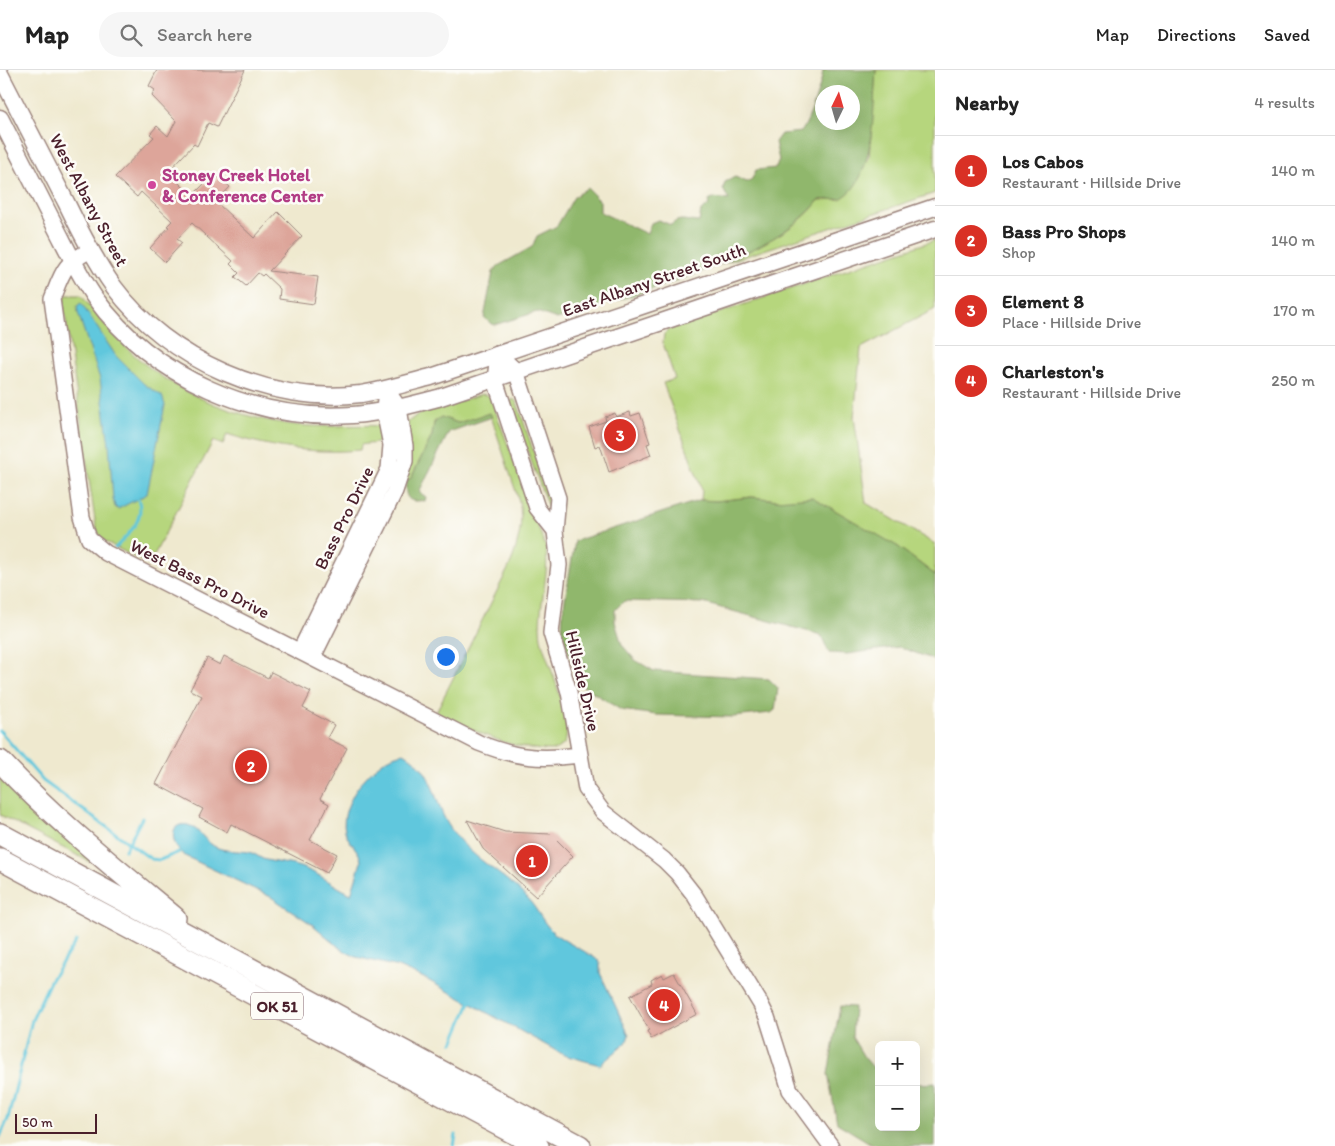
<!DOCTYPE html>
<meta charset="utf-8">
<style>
:root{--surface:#fff;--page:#f6f6f6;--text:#222;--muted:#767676;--line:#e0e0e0;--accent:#d93025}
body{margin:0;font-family:Itim,sans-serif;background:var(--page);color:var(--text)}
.controls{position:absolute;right:15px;bottom:15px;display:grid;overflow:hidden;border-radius:8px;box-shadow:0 5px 20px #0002}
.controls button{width:45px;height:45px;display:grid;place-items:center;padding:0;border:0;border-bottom:1px solid var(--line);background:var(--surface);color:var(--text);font:25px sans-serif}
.compass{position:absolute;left:815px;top:15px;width:45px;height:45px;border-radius:50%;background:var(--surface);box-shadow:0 5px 20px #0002;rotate:5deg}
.scale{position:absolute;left:15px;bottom:12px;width:82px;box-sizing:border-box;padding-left:5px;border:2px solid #4a1f2b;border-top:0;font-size:14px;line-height:18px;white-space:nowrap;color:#4a1f2b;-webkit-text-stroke:4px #fdfcf7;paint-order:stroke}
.you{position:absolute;left:445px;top:586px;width:18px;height:18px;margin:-12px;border:4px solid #fff;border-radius:50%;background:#1a73e8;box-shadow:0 0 0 8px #1a73e833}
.badge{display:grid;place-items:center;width:32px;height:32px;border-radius:50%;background:var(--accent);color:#fff;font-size:16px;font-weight:700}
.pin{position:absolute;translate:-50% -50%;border:2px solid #fff;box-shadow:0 1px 5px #0006}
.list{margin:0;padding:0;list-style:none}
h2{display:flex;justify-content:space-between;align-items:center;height:65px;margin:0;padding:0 20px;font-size:21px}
h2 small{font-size:16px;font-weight:400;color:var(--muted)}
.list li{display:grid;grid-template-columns:32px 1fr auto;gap:15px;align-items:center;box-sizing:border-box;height:70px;padding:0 20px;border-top:1px solid var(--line)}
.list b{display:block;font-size:19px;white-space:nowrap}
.list p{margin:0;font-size:16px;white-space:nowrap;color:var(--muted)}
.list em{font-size:16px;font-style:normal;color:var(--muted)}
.icon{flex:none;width:28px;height:28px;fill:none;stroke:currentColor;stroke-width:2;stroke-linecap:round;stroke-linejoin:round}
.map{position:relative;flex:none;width:935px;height:1076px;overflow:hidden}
header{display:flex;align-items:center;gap:30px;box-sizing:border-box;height:70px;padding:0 25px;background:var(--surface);border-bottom:1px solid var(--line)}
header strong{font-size:24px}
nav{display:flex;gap:28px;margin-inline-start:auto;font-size:18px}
.search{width:350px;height:45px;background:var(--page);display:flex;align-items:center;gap:12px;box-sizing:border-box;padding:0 18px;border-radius:28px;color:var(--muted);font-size:19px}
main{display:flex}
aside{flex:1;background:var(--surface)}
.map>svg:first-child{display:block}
.green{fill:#b6d67d;stroke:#807a54}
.forest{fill:#90b76c;stroke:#6d6b4c;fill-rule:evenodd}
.water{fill:#60c7dd;stroke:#557384}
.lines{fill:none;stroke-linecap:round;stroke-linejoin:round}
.stream{stroke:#60c7dd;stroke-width:3}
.building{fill:#dda59a}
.tertiary-casing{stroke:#9c847d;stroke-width:18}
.secondary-casing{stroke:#9c847d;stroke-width:19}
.motorway-casing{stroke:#9c847d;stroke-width:24}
.tertiary{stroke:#fff;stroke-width:15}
.secondary{stroke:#fff;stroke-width:16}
.motorway{stroke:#fff;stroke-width:21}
.hotel-dot{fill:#d1479c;stroke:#fdfcf7;stroke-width:2}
.labels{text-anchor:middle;stroke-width:5;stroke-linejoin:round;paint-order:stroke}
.shield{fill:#fdfcf7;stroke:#806168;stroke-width:1}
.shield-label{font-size:16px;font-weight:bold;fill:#4a1f2b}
.hotel-label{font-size:18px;font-weight:bold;fill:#b23c85;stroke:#fdfcf7;text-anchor:start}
.street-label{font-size:18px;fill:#4a1f2b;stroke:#fdfcf7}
</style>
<header>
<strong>Map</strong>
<div class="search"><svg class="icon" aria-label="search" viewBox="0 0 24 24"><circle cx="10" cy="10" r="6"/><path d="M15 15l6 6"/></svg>Search here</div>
<nav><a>Map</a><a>Directions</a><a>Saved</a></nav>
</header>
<main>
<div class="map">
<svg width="935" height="1076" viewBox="0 0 935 1076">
<rect width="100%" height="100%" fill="#fdfcf7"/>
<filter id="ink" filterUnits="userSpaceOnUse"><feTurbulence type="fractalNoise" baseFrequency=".02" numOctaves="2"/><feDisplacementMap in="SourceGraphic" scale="10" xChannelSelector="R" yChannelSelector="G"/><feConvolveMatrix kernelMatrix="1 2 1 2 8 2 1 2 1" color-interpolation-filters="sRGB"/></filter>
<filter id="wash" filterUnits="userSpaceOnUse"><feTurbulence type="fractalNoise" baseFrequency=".0096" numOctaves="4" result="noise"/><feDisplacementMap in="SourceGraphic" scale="20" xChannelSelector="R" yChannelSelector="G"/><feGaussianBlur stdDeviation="1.12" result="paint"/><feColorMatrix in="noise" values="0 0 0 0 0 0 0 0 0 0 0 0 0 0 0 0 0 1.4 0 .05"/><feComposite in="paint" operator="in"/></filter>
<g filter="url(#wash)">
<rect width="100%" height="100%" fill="#efe9cf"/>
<!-- green -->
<path class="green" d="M876,0h59v123l-219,73c36,-18 79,-33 103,-66l22,-1 28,-41z
M935,170v69l-74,39 -7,69 12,86 69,41v31l-38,-29 -119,-46 -26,-3 -36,4 -15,-1 1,-10 -39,-107 12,-4 -12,-36 1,-9 4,-4z
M65,225h16c14,18 29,36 45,52 43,44 109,71 170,78 28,3 56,-1 84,1l4,9c-6,12 -12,7 -23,10l-1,5c-45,4 -89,-2 -133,-16l-4,11 -10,-4 -64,124 -43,-23 -6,-5 -4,-10 -32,-220z
M482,324l8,2 56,152c4,31 -11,67 -4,95 7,23 31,77 23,100l-10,7c-44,1 -80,-19 -119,-38l75,-149c7,-21 13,-39 8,-62l-29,-88 -32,10 -17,-6 -7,5 -2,14 -21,42 -5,4 2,-60 9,-7z
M513,329l4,3 33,99 -1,9 -39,-107z
M0,702l94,87 -4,3 -90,-47z"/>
<!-- forest -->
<path class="forest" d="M823,0h53c-3,34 0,109 -34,128 -5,2 -17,1 -23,2 -44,59 -191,96 -262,119l-20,-7 -43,13 -10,-7 9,-46 5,-6 34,-19 5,-11 20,-10 17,-29 13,-9 13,13v11l47,22 4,-11 7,-3 13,5c10,-9 16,-3 28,-3l2,-11 7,-5 1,-5 4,-3 16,2 -6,-11 2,-7 10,-5 12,5 5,-3 4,-9 20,-2 3,-8 -4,-18 6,-8 20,-2c8,-9 21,-50 22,-62zM852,22v30h-30v-30z
M490,343l2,4 -43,15 -30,60 7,5 -1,4c-3,-1 -5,0 -8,0 -12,1 -12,-11 -11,-19l5,-4 21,-42 2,-13 7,-6 17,6z
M752,427l25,3 35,-3 85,49 38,29v85l-36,-13 -52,7 -18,-1 -8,-18 -118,-32 -79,-2 -9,9v12l7,23 13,15 19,11 115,8 9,9 -3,22 -4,3 -38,4 -77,-2 -35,-5 -43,-27 -16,-51 1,-21 12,-70 126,-41 15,1z
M840,936l14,1 -2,30 12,20 15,17v53h37v-43l19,-1v63h-54l-11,-3 -33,-20 -9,-49z"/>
<!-- water -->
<path class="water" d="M81,233l35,53 28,28 18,12 3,9 -18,89 -29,15 -3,-2 -2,-8 -4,-54 -9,-66 -22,-66 -1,-7z
M404,683c33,19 28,49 47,76 19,29 53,44 76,69 11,11 18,30 31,38 14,10 29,15 42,26v11l29,62 -3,8 -26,22 -36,-10 -140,-77 -26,-11 -42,-10 -15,-8 -28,-24 -42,-28 -86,-41c-13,-8 -19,-35 3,-31 10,2 18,19 30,23 11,4 24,2 34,5 5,2 9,6 14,7 12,3 23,3 34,7 19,6 34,19 51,27l10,-32c0,-11 -13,-19 -16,-31 -7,-28 31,-75 59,-78z"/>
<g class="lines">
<!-- stream -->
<path class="stream" d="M115,478c13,-13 31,-29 23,-49
M0,661l43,50 108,78 9,1 19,-8
M125,780l17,-32
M453,973l17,-40
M0,1067l8,-18 24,-99 18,-39 26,-40
M454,1076l2,-11"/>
</g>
<g id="blocks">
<!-- building -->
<path class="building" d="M157,0h88l-28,57 -9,-4 -11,23 -3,-2 -26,28 24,24 13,-13 4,4 10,-10 11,10 -14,15 38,36 24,-26 24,24 -33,35 49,6 -4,27 -35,-5 1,-10 -16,-15 -2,2 -4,-3 -12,13 -11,-9 4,-4 -9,-9 3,-3 -41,-38 -15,16 5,4 -17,19 -15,-14 19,-21 -2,-1 5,-5 -31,-29 -4,5 -22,-20 39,-40 -4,-3 7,-8 11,10 8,-15 -24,-25 3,-6 -6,-4z
M630,342l1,4 9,-3 10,30 -3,1 4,11 -42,17 -9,-27 -5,2 -6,-20 17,-6 -1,-4 10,-4 1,4z
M224,586l44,22 3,-6 40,20 -8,16 31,17 -7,13 20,10 -27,51 9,5 -19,36 27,14 -10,19 -96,-49 -4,8 -28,-15 4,-8 -47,-25 46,-88 -12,-6 17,-32 13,7z
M467,750l38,12 46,2 22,22 -37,41 -53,-48z
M674,903l23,41 -46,25 -4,-8 2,-1 -19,-34 22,-12 -1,-4 11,-6 2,4z"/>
</g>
</g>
<g filter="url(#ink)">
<use href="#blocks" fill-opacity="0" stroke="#9c847d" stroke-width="1"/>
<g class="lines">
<defs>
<path id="tertiary" d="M91,180c-28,14 -28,21 -39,49l30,218 7,22 17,14 373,190c37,15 62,17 100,12
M498,284l-3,26 42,128 18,23 4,34 -8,68 18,59 17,97 17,23 61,48 13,13 18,23 65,107 7,14 23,73 41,56
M498,284l18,17 42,127 -3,33
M300,581l89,-182 2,-24 -7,-34 1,-11
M313,587l82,-166 10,-30v-15l-6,-38 -13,-19"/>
<path id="secondary" d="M0,4c22,42 44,85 66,128 14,29 29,59 48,85 54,73 156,118 247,107 23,-4 47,-11 70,-17l504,-170
M0,48c18,36 37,72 55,108 13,25 24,49 40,72 58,80 161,124 258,117 29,-2 57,-10 85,-17l497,-169"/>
<path id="motorway" d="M0,691c54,58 114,106 175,157
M0,764l580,312
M0,789l538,287"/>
</defs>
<!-- tertiary casing -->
<use href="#tertiary" class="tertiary-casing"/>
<!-- secondary casing -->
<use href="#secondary" class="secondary-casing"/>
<!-- motorway casing -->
<use href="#motorway" class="motorway-casing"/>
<!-- tertiary -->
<use href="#tertiary" class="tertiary"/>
<!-- secondary -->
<use href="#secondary" class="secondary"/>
<!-- motorway -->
<use href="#motorway" class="motorway"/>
</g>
</g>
<!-- markers -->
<circle class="hotel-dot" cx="152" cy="115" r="5"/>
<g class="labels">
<!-- shield labels -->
<rect class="shield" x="251" y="922.5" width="52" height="27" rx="4"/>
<g class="shield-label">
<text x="277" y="942">OK 51</text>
</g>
<!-- hotel labels -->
<g class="hotel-label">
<text x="162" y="111">Stoney Creek Hotel<tspan x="162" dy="21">&amp; Conference Center</tspan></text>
</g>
<!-- street labels -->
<g class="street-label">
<text transform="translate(89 130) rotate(62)" y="6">West Albany Street</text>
<text transform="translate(654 210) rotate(-19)" y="6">East Albany Street South</text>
<text transform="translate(344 448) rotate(-64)" y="6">Bass Pro Drive</text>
<text transform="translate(200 509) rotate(27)" y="6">West Bass Pro Drive</text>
<text transform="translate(583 611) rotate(77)" y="6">Hillside Drive</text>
</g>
</g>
</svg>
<div class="controls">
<button>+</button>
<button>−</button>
</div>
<svg class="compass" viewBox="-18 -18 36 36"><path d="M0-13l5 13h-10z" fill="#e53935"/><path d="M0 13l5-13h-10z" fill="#767676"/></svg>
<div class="scale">50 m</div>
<div class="you"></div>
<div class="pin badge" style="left:532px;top:791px">1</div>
<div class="pin badge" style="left:251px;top:696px">2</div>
<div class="pin badge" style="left:620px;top:365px">3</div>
<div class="pin badge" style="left:664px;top:935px">4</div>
</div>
<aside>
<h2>Nearby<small>4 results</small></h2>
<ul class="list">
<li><span class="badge">1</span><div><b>Los Cabos</b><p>Restaurant · Hillside Drive</p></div><em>140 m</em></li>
<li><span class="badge">2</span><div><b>Bass Pro Shops</b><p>Shop</p></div><em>140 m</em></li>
<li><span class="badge">3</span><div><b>Element 8</b><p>Place · Hillside Drive</p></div><em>170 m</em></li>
<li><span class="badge">4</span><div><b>Charleston's</b><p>Restaurant · Hillside Drive</p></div><em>250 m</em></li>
</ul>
</aside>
</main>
